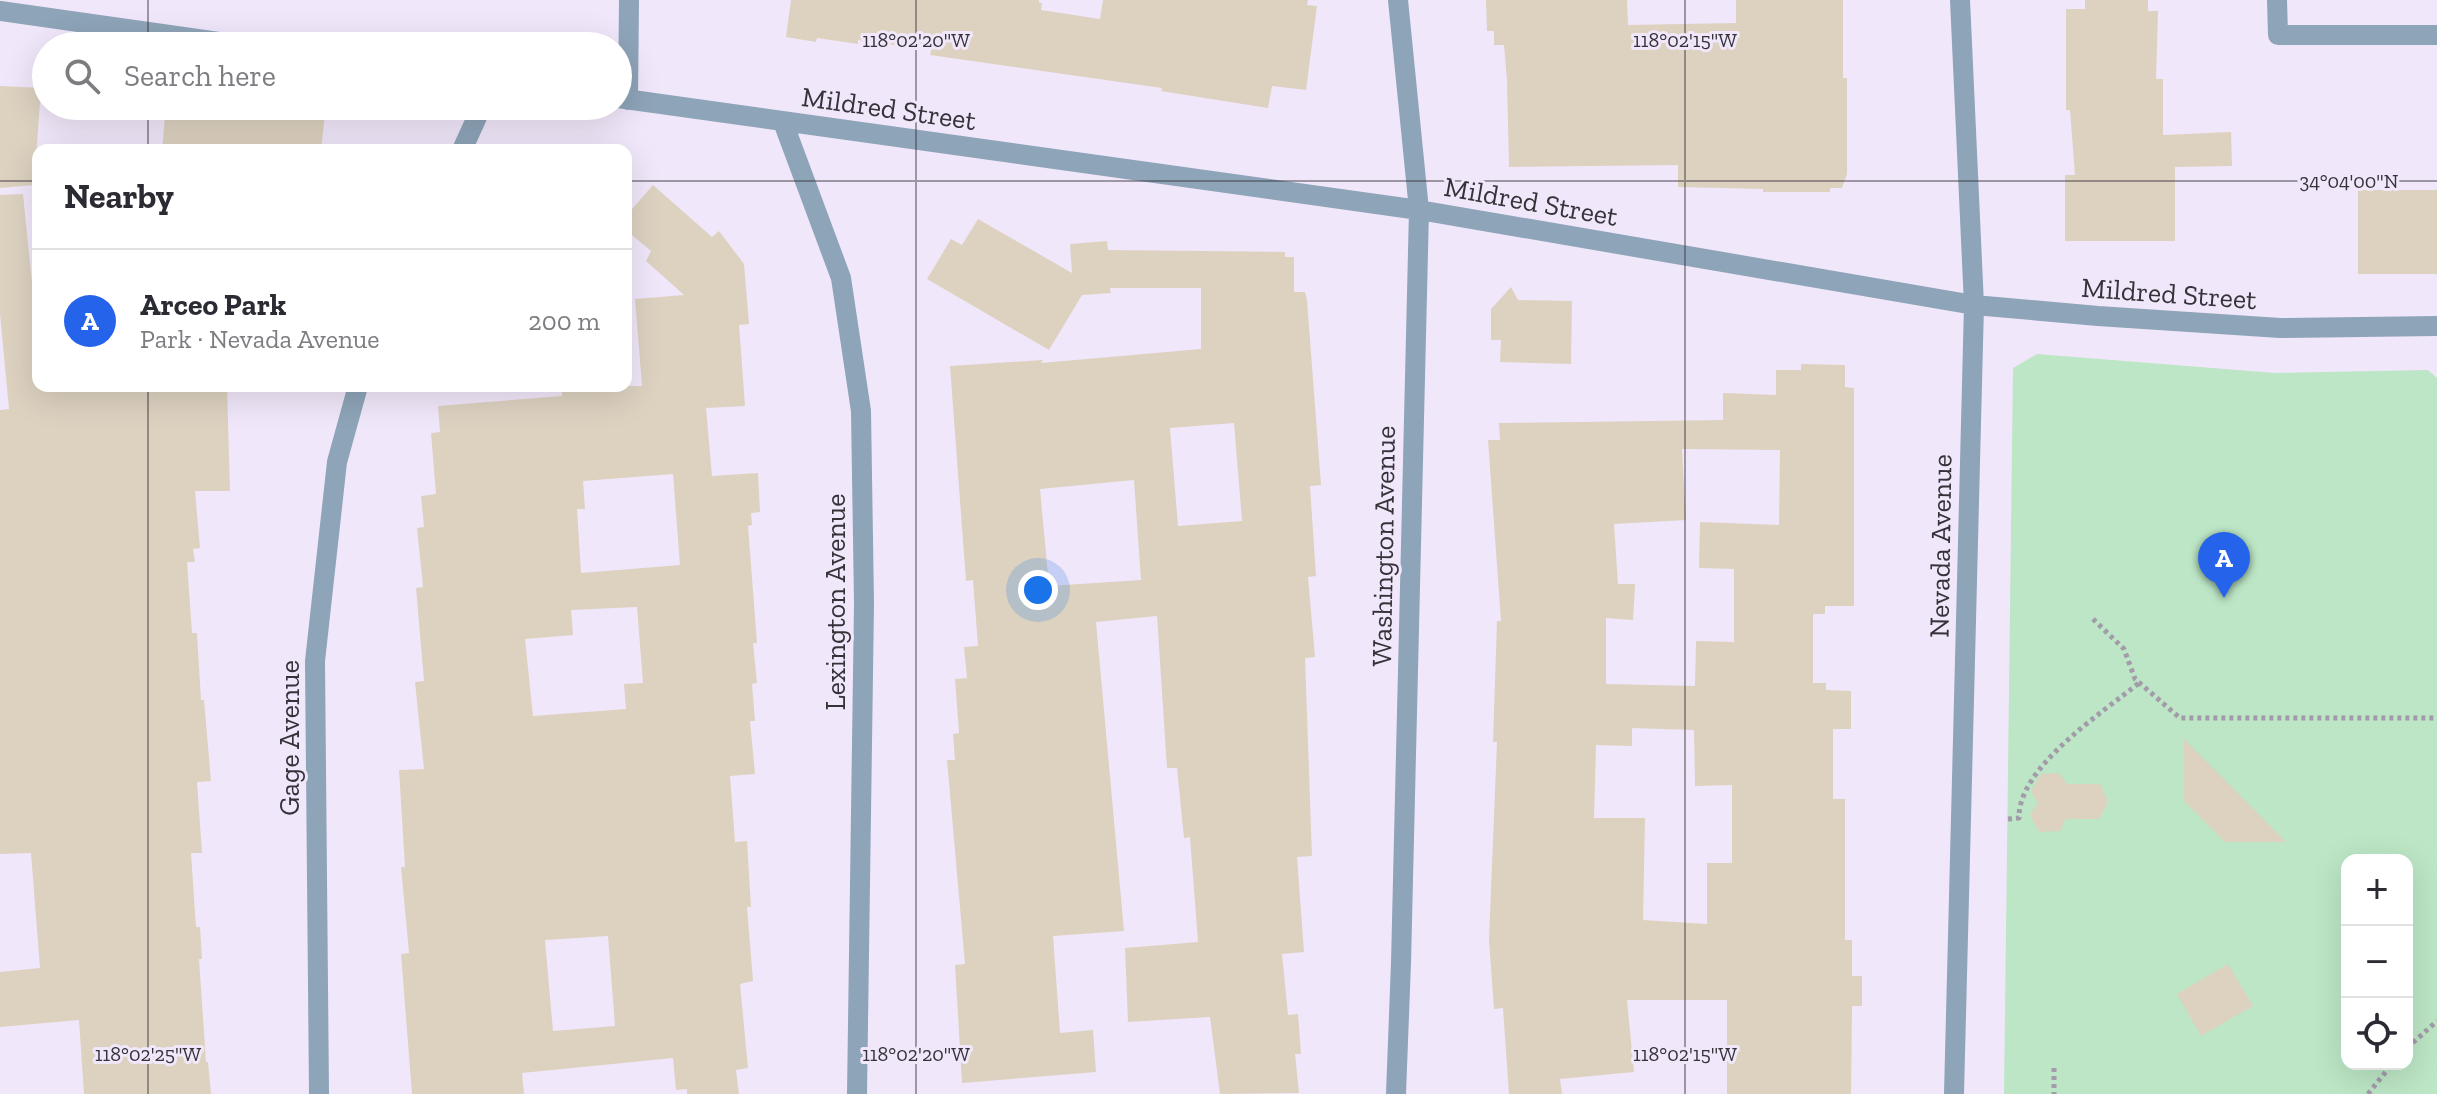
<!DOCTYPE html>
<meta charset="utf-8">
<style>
:root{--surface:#fff;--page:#f7f7f7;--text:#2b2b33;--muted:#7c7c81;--line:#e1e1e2;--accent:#2563eb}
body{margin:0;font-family:"Zilla Slab",serif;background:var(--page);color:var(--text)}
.controls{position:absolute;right:24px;bottom:24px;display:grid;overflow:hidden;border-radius:16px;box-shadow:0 8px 32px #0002}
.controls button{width:72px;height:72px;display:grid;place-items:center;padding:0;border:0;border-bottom:2px solid var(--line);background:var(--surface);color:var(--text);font:40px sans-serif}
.you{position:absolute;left:1038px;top:590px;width:28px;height:28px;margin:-20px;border:6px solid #fff;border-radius:50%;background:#1a73e8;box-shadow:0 0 0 12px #1a73e833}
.badge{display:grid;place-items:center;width:52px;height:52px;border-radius:50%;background:var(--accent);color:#fff;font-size:26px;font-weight:700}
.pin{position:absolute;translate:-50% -66px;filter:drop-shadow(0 2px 4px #0008)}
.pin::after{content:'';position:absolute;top:42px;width:28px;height:24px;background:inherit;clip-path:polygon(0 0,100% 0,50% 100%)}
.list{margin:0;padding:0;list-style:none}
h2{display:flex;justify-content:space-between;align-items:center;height:104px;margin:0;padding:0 32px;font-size:34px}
h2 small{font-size:26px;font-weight:400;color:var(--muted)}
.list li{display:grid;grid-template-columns:52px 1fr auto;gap:24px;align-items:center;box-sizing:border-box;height:144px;padding:0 32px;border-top:2px solid var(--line)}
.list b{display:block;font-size:30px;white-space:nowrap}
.list p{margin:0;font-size:26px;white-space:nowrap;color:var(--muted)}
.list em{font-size:26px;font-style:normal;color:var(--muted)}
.icon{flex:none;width:44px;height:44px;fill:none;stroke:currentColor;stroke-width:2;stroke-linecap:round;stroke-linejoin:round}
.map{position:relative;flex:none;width:2437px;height:1094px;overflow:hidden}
.search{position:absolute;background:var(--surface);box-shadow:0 8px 32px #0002;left:32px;top:32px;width:600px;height:88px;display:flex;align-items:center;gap:20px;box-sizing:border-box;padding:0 28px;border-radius:44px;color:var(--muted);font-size:30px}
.panel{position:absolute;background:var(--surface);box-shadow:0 8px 32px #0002;left:32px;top:144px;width:600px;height:248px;border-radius:16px}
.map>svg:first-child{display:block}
.green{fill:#bce6c5;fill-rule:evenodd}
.building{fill:#ddd2c0;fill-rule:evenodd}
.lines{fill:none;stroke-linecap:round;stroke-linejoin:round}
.path{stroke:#a29ba9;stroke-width:5;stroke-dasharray:4 4;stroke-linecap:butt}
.service{stroke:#8ea4b8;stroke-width:20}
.minor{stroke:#8ea4b8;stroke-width:20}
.ticks{fill:none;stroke:#353239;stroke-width:2;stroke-opacity:0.45}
.labels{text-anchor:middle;stroke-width:6;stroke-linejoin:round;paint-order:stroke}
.street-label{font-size:28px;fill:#353239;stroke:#f1e7fa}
.ticks-label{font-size:20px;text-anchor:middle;fill:#353239;stroke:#f1e7fa;stroke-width:6;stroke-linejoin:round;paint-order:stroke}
</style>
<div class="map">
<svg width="2437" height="1094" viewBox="0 0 2437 1094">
<rect width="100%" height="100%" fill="#f1e7fa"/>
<!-- green -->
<path class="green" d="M2037,354l238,19 153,-3 9,8v716h-433l9,-726zM2347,860h60v204h-60z"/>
<!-- building -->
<path class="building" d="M791,0h248v3h3l-1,7 59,9 3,-19h205l-1,5 10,1 -11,84 -34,-4 -4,22 -107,-17 1,-3 -232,-33 1,-5 -73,-10v4l-41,-6 -1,4 -30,-5z
M1486,0h141l1,25 108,-2v-23h107v78h4v96l-5,14h-12v4h-67v-3l-85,-2v-22l-169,2 -2,-87 -3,-35h-10v-14h-7z
M2085,0h63v11h10l-2,68h7v56l68,-3 1,34 -57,1v74h-110v-66h10l-5,-65h-4v-101h19z
M0,86l41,2 -7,97 -34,3z
M166,106h124v4l35,4 -4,36h-159z
M653,185l59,52 7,-6 25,33 5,60 -10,1 6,81 -39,2 6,68 46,-3 2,39 -9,1 1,12 -4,1 9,117h-4l4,40 -5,1 3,37h-5l5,53 -25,2 5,66 12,-1 4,66h-4l6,74 -13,3 8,84 -12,2 3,24h-52v-5l-11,1 -3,-32 -151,15 2,21h-112l-11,-140 8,-1 -8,-86h4l-6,-97 25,-1 -9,-87 9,-1 -8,-93 7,-1 -6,-59 7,-1 -3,-31 15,-2 -5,-61 9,-1 -2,-26 124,-10 -1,-10h81l-7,-87 49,-4 -38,-34 5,-10 -25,-21v-14zM673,474l7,91 -99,8 -4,-64h8l-2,-28zM637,607l6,76 -19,1 2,25 -93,7 -8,-77 48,-4 -2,-25zM608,936l7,90 -62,5 -8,-91z
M2358,190h79v84h-79z
M23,194l15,148v44h10l1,6 80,-1v-5h98l3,105h-35l5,57 -7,1 2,13h-8l5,71h5l4,67h3l7,81 -14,1 5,71h-11l5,74h4l2,32h-3l7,103h2l3,32h-127l-5,-74 -79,7v-55l40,-4 -9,-115 -31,1v-444l9,-1 -9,-95v-119z
M978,219l94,54 -2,-29 37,-3 1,9 177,2v5h9v35h11l2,8 14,185 -11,1 6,90 -8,1 7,80 -10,1 7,198 -15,1 7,95 -22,2 6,61 10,-1 3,40h-6l4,39 -79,1 -10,-77 -82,5 -3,-74 73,-6 -8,-105 -6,1 -7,-70h-10l-10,-152 -61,6 28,309 -71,5 7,97 33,-3 3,42 -134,11 -7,-118 10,-1 -18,-204h8l-2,-26 6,-1 -4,-54 12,-1 -3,-31 14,-1 -5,-66 -7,1 -16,-215 93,-6 -2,3 160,-14v-61h-91l1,5 -29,2 -33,55 -122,-71 24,-40 11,6zM1234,423l8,98 -64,5 -8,-98zM1134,480l7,100 -92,6 -9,-97z
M1511,287l7,13 54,1 -1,63 -71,-2 1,-22h-10v-31z
M1801,364l44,1v22l9,1v218h-29v8h-12v69h13v7l25,1v38h-18v70h12v141h7v36h10v30h-10l-1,88h-124v-94h-100l7,72 -74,7 2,15h-53l-6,-86 -9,1 -5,-69 8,-198h-4l4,-121h4l-13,-181h12l-1,-17 224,-3v-27l53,2v-25h25zM1682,449l98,1 -1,75 -79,-3 -1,46 35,1v73l-38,-1 -1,45 -89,-2v-66l27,2 2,-36h-17l-4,-60 72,-4zM1632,728l62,2 1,56 37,-1v78h-25v61l-64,-4 2,-102h-51l2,-73 36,1z
M2184,739l102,103h-61l-41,-41z
M2059,773l8,11h33l8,18 -9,17h-33l-6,12 -21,1 -9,-17 8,-12 -7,-12 10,-17z
M2228,964l25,42 -52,30 -24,-42z"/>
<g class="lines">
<!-- path -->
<path class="path" d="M2093,619l31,30 11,30 45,39h257
M2008,819l11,-1c-1,-51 83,-105 120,-135
M2407,1048l30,-27
M2054,1068v26
M2368,1094l24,-30"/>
<!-- service -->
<path class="service" d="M2277,0l1,35h159"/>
<!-- minor -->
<path class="minor" d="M0,11l247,35
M618,98l801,112 555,95 124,11 182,12 157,-2
M628,100l1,-100
M783,122l58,156 20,133 3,192 -7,491
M462,150l20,-44
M319,1094l-4,-433 22,-199 21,-76
M1396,1094l5,-131 18,-753 -21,-210
M1954,1094l20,-789 -14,-305"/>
</g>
<!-- ticks -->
<path class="ticks" d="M148,0v46M916,0v1094M1685,0v1094M148,106v44M0,181h38M626,181h1811M148,386v708"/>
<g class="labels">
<!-- street labels -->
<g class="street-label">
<text transform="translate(889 108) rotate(8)" y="10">Mildred Street</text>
<text transform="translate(1531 201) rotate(10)" y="10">Mildred Street</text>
<text transform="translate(2169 293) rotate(4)" y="10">Mildred Street</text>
<text transform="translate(1383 546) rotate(-89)" y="10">Washington Avenue</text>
<text transform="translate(1940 546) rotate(-89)" y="10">Nevada Avenue</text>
<text transform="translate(835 602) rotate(-90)" y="10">Lexington Avenue</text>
<text transform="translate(289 738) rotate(-90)" y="10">Gage Avenue</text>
</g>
</g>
<g class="ticks-label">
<text x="916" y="47">118°02'20"W</text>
<text x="1685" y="47">118°02'15"W</text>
<text x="2349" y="188">34°04'00"N</text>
<text x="148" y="1061">118°02'25"W</text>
<text x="916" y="1061">118°02'20"W</text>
<text x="1685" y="1061">118°02'15"W</text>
</g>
</svg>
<div class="controls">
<button>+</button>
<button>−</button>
<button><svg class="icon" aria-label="locate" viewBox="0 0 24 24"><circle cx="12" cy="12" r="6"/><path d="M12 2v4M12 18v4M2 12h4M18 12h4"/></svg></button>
</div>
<div class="you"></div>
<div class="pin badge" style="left:2224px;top:598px">A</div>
<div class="search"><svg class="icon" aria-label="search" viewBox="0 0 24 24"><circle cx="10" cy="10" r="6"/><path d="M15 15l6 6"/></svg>Search here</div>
<section class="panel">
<h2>Nearby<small></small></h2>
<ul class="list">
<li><span class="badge">A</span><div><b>Arceo Park</b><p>Park · Nevada Avenue</p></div><em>200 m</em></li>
</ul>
</section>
</div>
